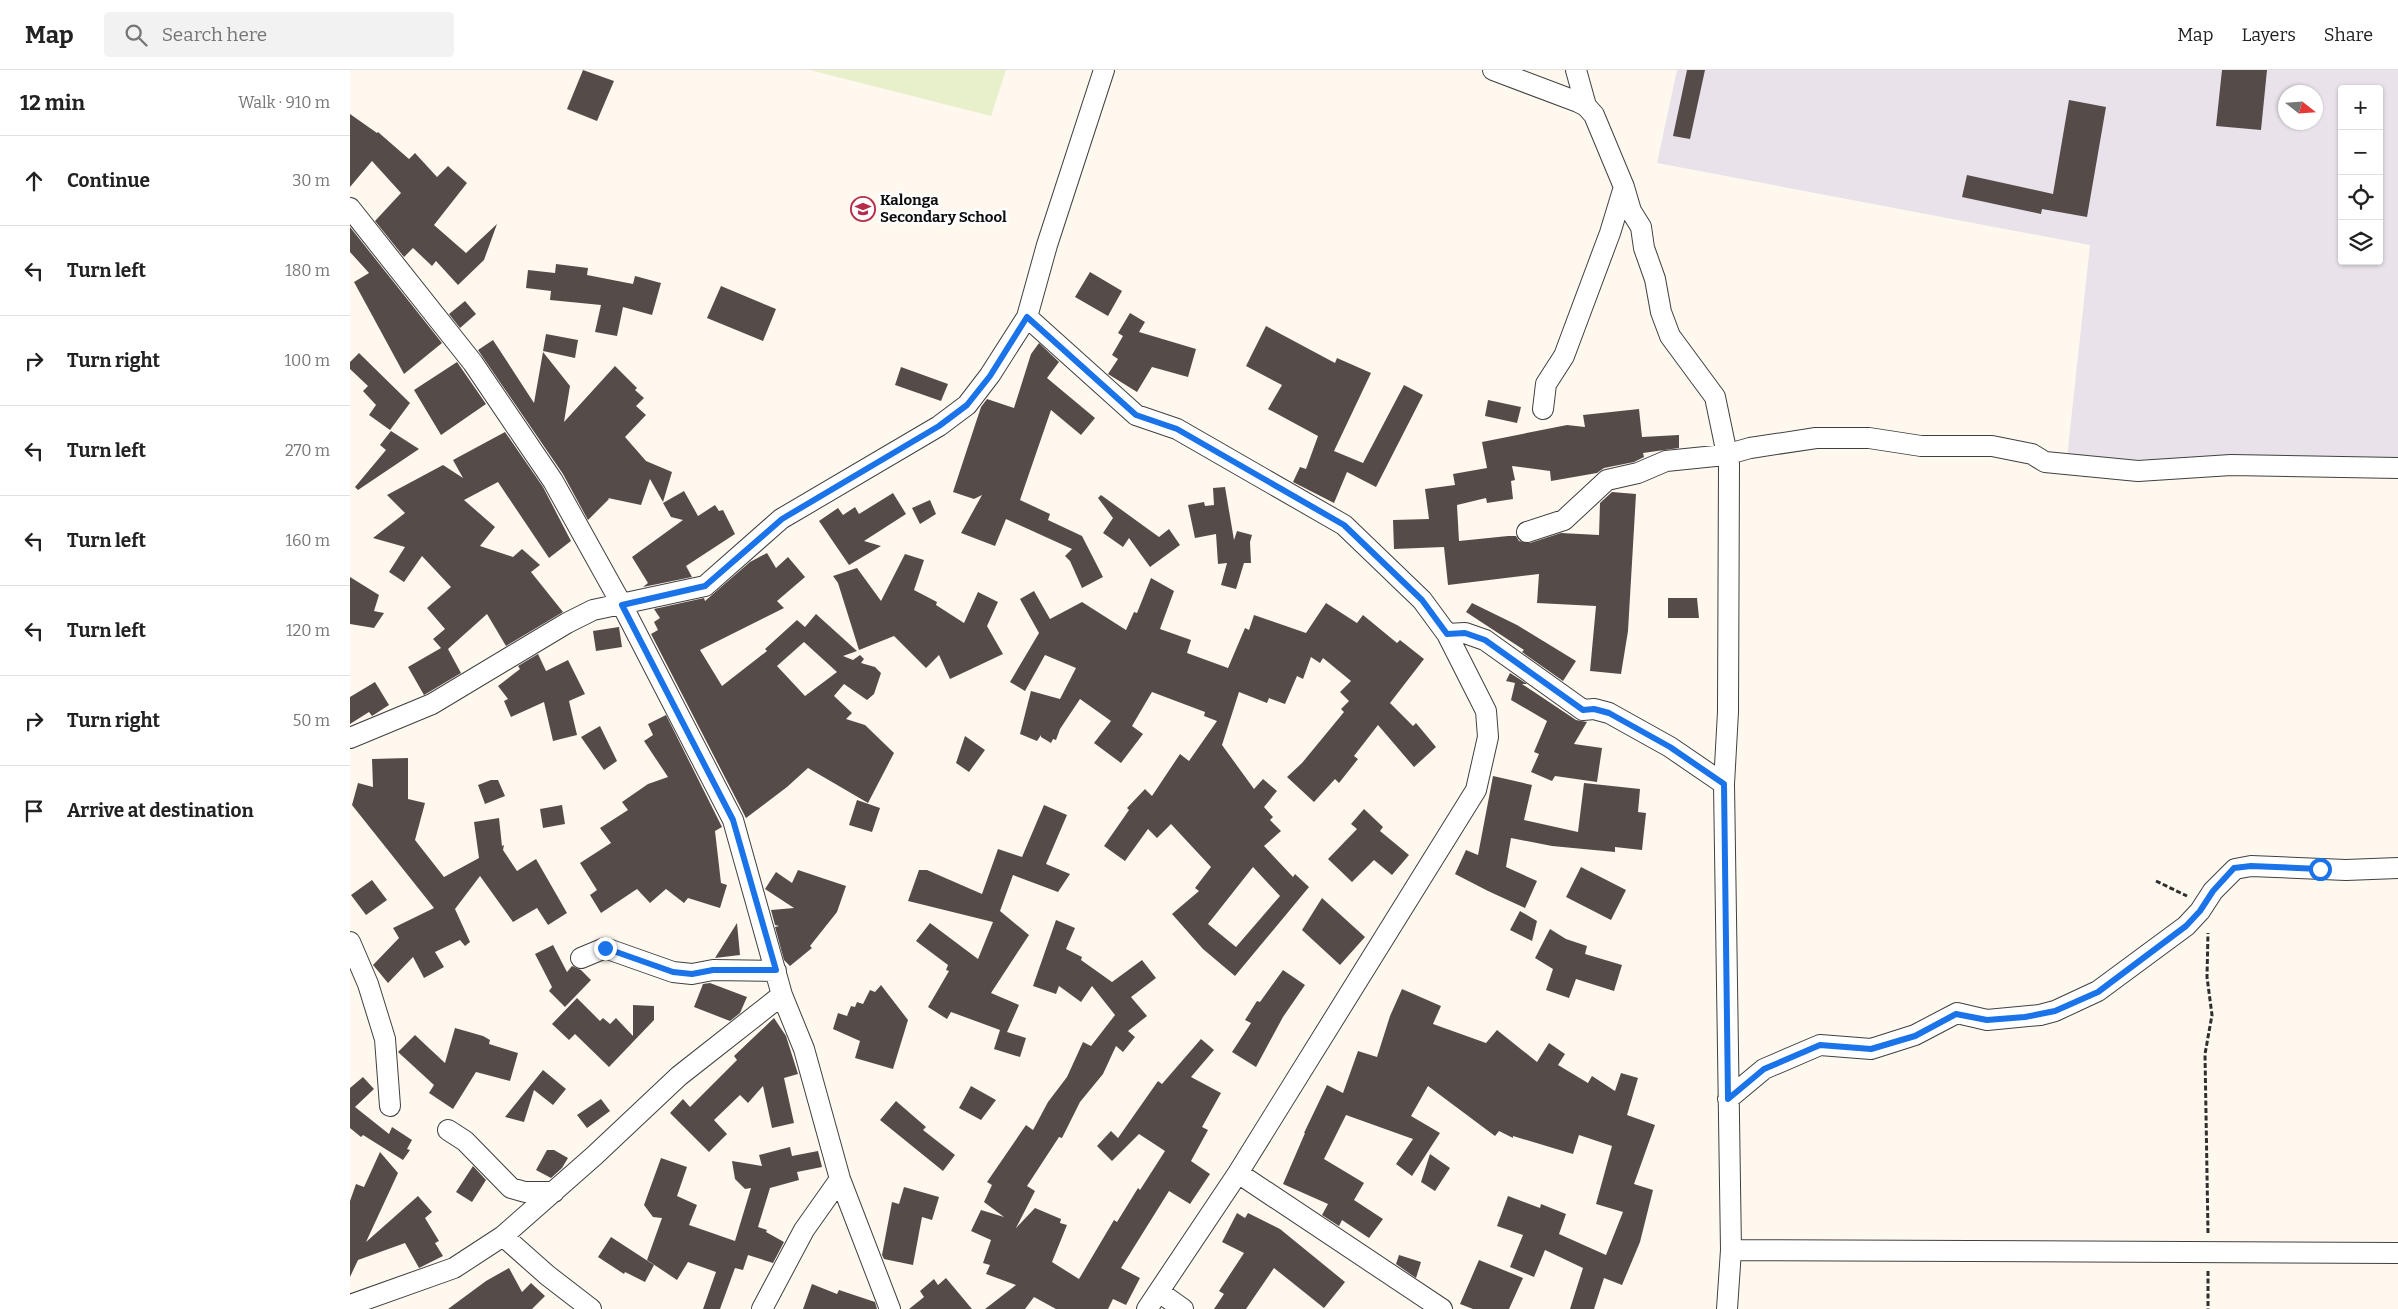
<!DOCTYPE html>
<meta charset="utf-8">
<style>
:root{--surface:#fff;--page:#f2f2f2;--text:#222;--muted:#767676;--line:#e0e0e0}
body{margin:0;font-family:Bitter,serif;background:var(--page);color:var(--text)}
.controls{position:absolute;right:15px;top:15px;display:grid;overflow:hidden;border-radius:5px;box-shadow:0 1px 4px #0004}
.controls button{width:45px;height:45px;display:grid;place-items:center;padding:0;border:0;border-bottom:1px solid var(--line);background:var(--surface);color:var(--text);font:25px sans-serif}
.compass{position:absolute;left:1928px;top:15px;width:45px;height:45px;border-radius:50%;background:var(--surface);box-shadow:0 1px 4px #0004;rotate:107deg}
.stop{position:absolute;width:15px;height:15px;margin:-11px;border:4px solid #1a73e8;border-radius:50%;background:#fff}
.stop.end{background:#1a73e8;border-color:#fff;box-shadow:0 1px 5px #0008}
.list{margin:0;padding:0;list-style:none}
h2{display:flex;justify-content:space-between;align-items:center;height:65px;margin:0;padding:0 20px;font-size:21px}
h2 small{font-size:16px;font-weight:400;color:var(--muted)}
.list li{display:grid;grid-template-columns:32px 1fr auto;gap:15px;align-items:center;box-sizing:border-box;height:90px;padding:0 20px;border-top:1px solid var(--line)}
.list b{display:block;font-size:19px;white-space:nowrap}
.list em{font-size:16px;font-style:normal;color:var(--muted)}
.icon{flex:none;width:28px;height:28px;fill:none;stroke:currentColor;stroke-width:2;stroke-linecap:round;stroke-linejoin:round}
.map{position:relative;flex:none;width:2048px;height:1239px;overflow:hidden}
header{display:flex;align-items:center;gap:30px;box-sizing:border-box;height:70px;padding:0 25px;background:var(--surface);border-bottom:1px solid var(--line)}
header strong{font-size:24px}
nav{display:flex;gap:28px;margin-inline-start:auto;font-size:18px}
.search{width:350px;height:45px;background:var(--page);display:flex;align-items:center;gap:12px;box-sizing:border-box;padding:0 18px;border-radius:5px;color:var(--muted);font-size:19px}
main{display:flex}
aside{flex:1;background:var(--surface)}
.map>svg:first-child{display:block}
.industrial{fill:#e9e2eb;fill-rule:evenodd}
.pitch{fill:#e8efcb}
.building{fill:#554c4a;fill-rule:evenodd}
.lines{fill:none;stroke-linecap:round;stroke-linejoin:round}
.street-casing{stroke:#404040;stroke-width:22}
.path{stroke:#2f2f2f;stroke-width:3;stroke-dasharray:5 2.5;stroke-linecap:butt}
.street{stroke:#fff;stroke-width:20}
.route{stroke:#1a73e8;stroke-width:6}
.labels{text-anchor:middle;stroke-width:5;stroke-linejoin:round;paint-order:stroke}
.poi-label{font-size:15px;font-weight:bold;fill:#0d0d0d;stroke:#fff;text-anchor:start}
</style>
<header>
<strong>Map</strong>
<div class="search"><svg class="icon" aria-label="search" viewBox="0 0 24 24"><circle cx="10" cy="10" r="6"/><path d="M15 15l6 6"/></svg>Search here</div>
<nav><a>Map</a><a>Layers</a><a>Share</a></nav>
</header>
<main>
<aside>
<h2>12 min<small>Walk · 910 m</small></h2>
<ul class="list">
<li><svg class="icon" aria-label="ahead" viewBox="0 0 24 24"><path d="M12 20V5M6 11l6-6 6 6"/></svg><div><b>Continue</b></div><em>30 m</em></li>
<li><svg class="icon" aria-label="left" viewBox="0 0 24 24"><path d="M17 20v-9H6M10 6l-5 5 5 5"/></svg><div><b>Turn left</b></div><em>180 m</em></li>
<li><svg class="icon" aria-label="right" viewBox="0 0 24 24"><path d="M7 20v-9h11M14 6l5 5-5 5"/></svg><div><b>Turn right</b></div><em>100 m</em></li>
<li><svg class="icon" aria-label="left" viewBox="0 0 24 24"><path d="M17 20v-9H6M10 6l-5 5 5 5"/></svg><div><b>Turn left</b></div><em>270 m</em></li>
<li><svg class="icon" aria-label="left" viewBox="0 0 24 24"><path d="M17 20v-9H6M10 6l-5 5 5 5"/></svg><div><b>Turn left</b></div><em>160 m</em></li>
<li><svg class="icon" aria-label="left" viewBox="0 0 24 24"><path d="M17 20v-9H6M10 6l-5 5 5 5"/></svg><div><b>Turn left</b></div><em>120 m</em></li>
<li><svg class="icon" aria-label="right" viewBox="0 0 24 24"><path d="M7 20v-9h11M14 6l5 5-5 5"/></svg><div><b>Turn right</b></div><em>50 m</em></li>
<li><svg class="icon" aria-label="arrive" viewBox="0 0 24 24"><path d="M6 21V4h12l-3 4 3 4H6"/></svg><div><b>Arrive at destination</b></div></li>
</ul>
</aside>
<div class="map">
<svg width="2048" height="1239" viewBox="0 0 2048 1239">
<rect width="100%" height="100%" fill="#fef8ee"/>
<!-- industrial -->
<path class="industrial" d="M1327,0h721v395l-331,-7 23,-213 -433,-82zM1992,19h37v172h-37zM1936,22h30v30h-30z"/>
<!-- pitch -->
<path class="pitch" d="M460,0h196l-15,46z"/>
<!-- building -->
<path class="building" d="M233,0l31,11 -17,40 -30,-12z
M1337,0h18l-15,69 -17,-3z
M1872,0h45l-6,60 -45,-4z
M1719,30l37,7 -19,110 -45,-8 -1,5 -79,-17 5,-22 86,19z
M0,44l27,19 1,-1 31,27 6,-6 22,24 11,-11 19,17 -33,42 32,28 31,-29 -13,36 -26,25 -22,-24 -4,5 -19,-18 -9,9 -29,-36 26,-28 -29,-32 -22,26z
M0,157l92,116 -38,31 -50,-92 15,-9 -19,-21z
M206,194l32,4 -1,7 46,9 2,-8 26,7 -9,32 -29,-8 -6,29 -22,-4 6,-27 -51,-5 1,-9 -25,-3 2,-18 27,3z
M740,202l32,19 -14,25 -33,-19z
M371,216l55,23 -13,32 -56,-23z
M115,231l11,13 -16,14 -11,-14z
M780,243l15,9 -6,10 57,17 -8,28 -36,-10 -15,25 -29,-18 10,-15 -6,-4 11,-19 -5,-3z
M916,256l69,37 2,-5 34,15 -37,78 29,12 41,-78 19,10 -47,92 -29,-15 -13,31 -41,-21 7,-15 6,2 12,-33 -50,-27 14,-24 -36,-19z
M196,264l32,6 -3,18 -32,-7z
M143,270l41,63 9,-51 27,34 -6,36 51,-56 22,22 -2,2 9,8 -8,8 10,9 -21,22 21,24 26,11 -9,30 -13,-23 -9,26 -33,-7 1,1 -21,21 -25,-46 -85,-124z
M689,273l20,19 -12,16 48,40 -14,17 -30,-25 -31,90 30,14 -2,6 34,16 21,41 -21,11 -12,-27 -5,-5 7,-7 -66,-30 -11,27 -34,-13 21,-38 -8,4 -21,-7 28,-85 6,-8 27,9 17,-54z
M9,283l51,50 -20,27 -21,-15 7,-10 -13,-14 5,-5 -18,-17v-7z
M107,292l29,42 -45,31 -27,-45z
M551,297l47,17 -7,17 -46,-16z
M1138,330l33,7 -4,16 -32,-7z
M1289,339l3,28 37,-2v13l-36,5 1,4 -10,5 -30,6 -7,5 -46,8 -1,-10 -38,-5 3,14 -4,1 2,18 -26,4 -1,-5 -29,7 2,36 49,-5h8l3,5 11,2 31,-10 38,2 1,-32 12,-11 24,2 -8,137 -7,43 -31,-3 6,-65 -59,-3 2,-29 -91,11 -4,-38 -50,2 -1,-29 36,-1 -4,-30 30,-4 -2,-11 34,-6 -5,-26 85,-17 18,2 -2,-12z
M41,361l28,18 -61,41 -3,-3 31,-37 -6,-5z
M155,362l38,55 28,54 -22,17 -51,-76 -34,18 31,27 -15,19 33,11 9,-8 18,16 -9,7 32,40 -57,34 -19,-32 -39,35 13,24 -37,22 -16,-28 33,-19 -8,-9 12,-10 -18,-21 24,-21 -29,-31 -18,26 -15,-10 16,-25 -32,-9 32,-25 -18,-18 56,-30 20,13 -10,-18z
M875,417l9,53 3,-9 15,4 -2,7 1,21h-7l-8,26 -15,-4 6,-22 -9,1 -2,-30 -21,4 -7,-33 16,-3 1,4 9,-1 -1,-17z
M334,421l14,25 17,-11 4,6 4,-1 12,24 -49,32 6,11 -49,10 5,-4 -16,-26 51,-37 -12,-3 -8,-14z
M543,423l13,21 -42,27 17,5 -32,19 -30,-44 19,-13 5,7 12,-8 4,7z
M751,425l58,42 10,-8 11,16 -30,22 -21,-29 -6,9 -20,-14 10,-15 -15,-20z
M580,430l6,14 -16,10 -8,-16z
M417,483l9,15 12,-11 17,20 -28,24 7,7 -84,42 22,36 45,-35 -2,-2 32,-29 8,7 11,-13 41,37 -14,5 10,4 7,-5 4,4 -3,4 14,4 6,6 -7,21 -7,6 -23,-16 -10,12 18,17 -6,6 19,6 29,28 -26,50 -60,-35 -21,19 -41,31 -95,-184 7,-4 -4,-8 6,-4 -6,-9 50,-11 1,3 45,-39zM454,572l33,30 -32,24 -28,-30z
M555,484l19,6 -10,30 23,12 -1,3 28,18 14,-31 20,10 -11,24 16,28 -53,25 -11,-24 -13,13 -32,-32 -35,14 -21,-67 -5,-7 24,-8 24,33z
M0,507l29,18 -5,16 10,2 -10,15 -24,-4z
M801,508l23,13 -14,38 31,11 -4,13 41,15 17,-40 4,2 5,-15 52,18 20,-30 31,20 6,-8 34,28 3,-3 24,19 -34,44 23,23 3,-3 20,24 -22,20 -36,-42 -24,31 4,3 -19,24 -4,-4 -21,23 -27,-25 15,-14 42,-51 -3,-3 8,-8 -9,-9 11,-11 -28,-23 -3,5 -9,-6 -8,22 -6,-3 -12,28 -16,-6 -2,5 -28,-11 -17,53 32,44 9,-10 14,12 -13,16 9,10 -3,3 11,11 -17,15 29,31 2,-3 14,13 -74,89 -32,-27 -31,-35 27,-23 -4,-3 16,-21 -40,-43 -14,14 -9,-9 -23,32 -21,-15 25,-36 -2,-2 18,-19 7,7 28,-42 9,7 28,-40 -13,-5 1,-4 -53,-20 -20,34 11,8 -22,29 -27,-20 17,-22 -31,-22 -20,30 -4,11 -3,-1 -2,4 -10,-6v-2l-4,6 -17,-7 11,-43 29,8 16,-31 -31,-13 -20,36 -15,-9 29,-49 -19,-34 14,-8 16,28 32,-17 44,28 8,-18 3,1zM903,797l27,29 -44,51 -28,-23z
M1318,528h29l2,20h-31z
M1122,533l45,22 59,36 -13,20 -41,-29 2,-2 -58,-38z
M269,557l3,20 -26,4 -3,-20z
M188,584l8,17 22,-11 17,34 -16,7 8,34 -24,6 -9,-39 -33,15 -7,-16 4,-2 -10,-13 22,-17 -2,-3z
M1160,603l17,11h-5l54,36 11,2 -13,22 28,4 -5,34 -42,-6 -3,5 -21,-9 8,-18 -5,-2 13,-31 -36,-21 4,-17 -9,-2z
M25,612l14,23 -17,11 -3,-4 -19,12v-27z
M316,645l56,112 -7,4 6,52 6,2 -7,23 -32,-10 -4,5 -18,-14 -16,14 -13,-14 -36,24 -11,-18 7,-5 -17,-27 31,-20 -11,-15 28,-18 -6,-8 26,-18 20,-7 -24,-36 9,-6 -5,-11z
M250,656l17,35 -13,9 -23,-33z
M615,666l20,14 -16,22 -13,-9z
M58,688v41l17,4 -10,37 29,37 35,-19 -5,-36 25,-4 3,28 2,-1 -1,5 14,21 19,-12 31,54 -19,12 -11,-17 -24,14 -33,-46 -25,33 15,33 -5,4 -5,-6 -25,12 9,15 -20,11 -11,-21 -25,26 -15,-18 26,-27 -6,-10 41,-20 -82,-103 6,-22 15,4 -1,-28z
M1143,706l39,9 -8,35 54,12 6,-49 56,6 -2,23 8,1 -4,37 -27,-3v5l-63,-6 -41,-8 -5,29 31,14 -12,27 -37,-17 -33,-17 11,-24 12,5z
M141,710h7l7,16 -20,8 -7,-19z
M507,730l23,8 -8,24 -23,-7z
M212,735l3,19 -22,4 -3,-19z
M694,735l23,10 -21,49 24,10 -12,18 -45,-17 -13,36 29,24 -38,58 28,12 -12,27 19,6 -6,19 -26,-8 6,-19 -49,-18 -4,7 -19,-12 21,-36 -3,-1 2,-5 -32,-24 14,-18 48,36 15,-37 -85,-21 11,-31h8l55,24 16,-45 24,8z
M1014,739l19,18 -3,4 29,24 -17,20 -18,-15 -22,22 -24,-23 29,-30 -6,-5z
M1231,797l45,23 -15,30 -45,-23z
M448,800l48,16 -9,26 -27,34 2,2 -22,18 -6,-6 -9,-33 4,-1 -4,-1 -4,-15 23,-2 -29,-19 11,-17 16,11z
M22,810l15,20 -21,15 -15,-20z
M972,828l43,39 -25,28 -38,-35z
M1170,841l17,10 -5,20 -22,-11z
M706,850l19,8 -9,21 16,8 -1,3 31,22 30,-22 14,18 -25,19 16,19 -19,15 7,6 -12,15 -7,-6 -13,28 -23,28 -18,36 -3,-1 -32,49 8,5 -19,37 19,-20 26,11 -1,4 7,2 -15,37 27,17 35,-59 3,2 21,-34 2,2 25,-39 -26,-17 -27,27 -15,-15 14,-15 7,7 40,-57 4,3 39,-45 13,11 -23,27 30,16 -19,34 6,3 -17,31 19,13 -20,30 -21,-13 -48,77 19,10 -14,27 -13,-6 -5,10h-52l-22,-12 -9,12h-40l31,-24 -30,-11 4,-9 -7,-2 8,-23 -20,-9 10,-21 23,7 -20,-15 8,-17 -5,-3 39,-57 7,5 15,-28 19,-25 16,-35 8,4 24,-31 -23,-29 -11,16 -22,-16 -3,8 -23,-8z
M387,853l3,32 -25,3z
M1200,859l16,10 21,7 -2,8 37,11 -8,26 -38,-12 -7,19 -23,-8 7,-21 -18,-11z
M203,875l14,27 5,-6 9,4 10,10 -26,27 -16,-16 3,-4 -17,-33z
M933,900l22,15 -22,32 -27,50 -24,-15 19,-29 -6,-3 12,-19 3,1z
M360,913l37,14 -7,16 -10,8 -36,-14 9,-23z
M531,915l27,35 -15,49 -38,-11 5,-17 -27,-12 5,-16 9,3 4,-10 4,1 2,-5 6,2 7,-14 5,2z
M1052,919l39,17 -8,18 53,19 11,-13 40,32 12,-19 16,11 -7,11 30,18 4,-7 23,15 6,-18 17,5 -11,37 28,10 -21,59 19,6 -13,52 -18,43 -18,-7 -10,31h-24l13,-41 -38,-18 -11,27 -24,-10 13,-32 -26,-9 11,-30 32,12 1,-4 25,10 -7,20 47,21 17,-43 -27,-8 16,-58 -33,-11 -6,19 -60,-18v2l-14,-7 -4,5 -67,-50 -17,30 29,17 -28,43 -16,-12 17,-25 -67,-24 -22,44 40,24 -10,17 29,19 -14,19 -27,-18 -3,6 -17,-11 6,-11 -45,-20 22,-51h-1l23,-48 16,8 15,-42 19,6 13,-41z
M227,928l23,23 3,-3 7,6 6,-6 17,18v-31l21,1v14l-45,47 -34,-33 -6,6 -17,-16z
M424,948l12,18 12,38 -14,4 10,45 -22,5 -9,-42 -15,17 -8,-8 -26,25 13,14 -18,18 -39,-39 13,-14 7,8 47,-47 -3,-4z
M105,958l28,8 7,4 -1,4 29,9 -8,28 -34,-9 -23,37 -24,-16 5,-8 -36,-33 17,-17 30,28z
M193,1000l23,19 -13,16 -19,-15 -10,32 -19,-5z
M13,1007l11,12 -19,18 34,27 3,-7 20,13 -5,9 3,1 -7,10 -40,-25 -2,2 -11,-9v-40z
M621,1016l25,14 -15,20 -22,-12z
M251,1029l9,12 -23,17 -10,-13z
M546,1031l30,26 -3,3 32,25 -12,16 -63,-51z
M440,1077l2,9 26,-5 4,16 -25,5 2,8 -29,8 -12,39 9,3 -1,2 18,10 -11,21 -25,-8 -5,15 -8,-2 -15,41h-17l13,-37 -28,-10 -11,18 -30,-20 15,-42 -9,-1 -9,-12 17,-47 26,9 -10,29 20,9 -8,20 46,16 16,-53 -6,1 -10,-10 -3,-18 30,5 -3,-11z
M197,1080h7l14,8 -6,10 -11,10 -15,-8z
M30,1082l18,21 -32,69 52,-46 14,16 -7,6 14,23 -4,2 8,13 -24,12 -14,-25 -47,17 -8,17v-76l6,-17 8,3z
M1080,1084l20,14 -15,23 -14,-9z
M123,1096l13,14 -14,22 -16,-10z
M554,1117l35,10 -7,23 -10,-3 -9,48 -29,-6 -2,-4 10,-53 7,2z
M887,1143l8,5 3,-5 32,16 65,53 -21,26 -50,-40 -28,41h-32l10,-15 -5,-3 25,-38 -22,-11z
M261,1167l43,28 -9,17 -20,-10 -1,2 -26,-17z
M1049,1185l22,7 -5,16 -20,-14z
M1129,1190l44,18 -14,31h-36l-13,-5z
M159,1198l13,24 9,-9 14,13 -13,13h-84l38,-28z
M596,1208l26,31h-63l15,-12 -4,-6 14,-12 4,6z
M462,1214l25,10 2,-4 36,12 2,7h-74z"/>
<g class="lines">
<defs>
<path id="street" d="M754,0l-57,175 -20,72 109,98 41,14 167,96 78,75 25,34 39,77 2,26 -12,53 -238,383 -91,136
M1143,0l85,32 8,4 8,9 30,72 7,24 10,16 3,21 11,31 6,33 9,24 45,61 14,67 -1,248 -4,72 7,466 -4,59
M1226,0l10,36
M0,138l123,155 80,118 69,124 111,215 49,175 22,54 36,130 50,130
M1193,339l3,-25 18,-28 46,-123 14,-46
M1177,462l37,-12 43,-40 31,-7 28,-12 59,-6 25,-7 66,-10h53l52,8h71l40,8 13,8 93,9 93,-6 167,3
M1097,564l18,-1 20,7 98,70 11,-1 15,4 61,34 54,37
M0,668l82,-34 135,-81 26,-13 112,-24 76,-67 158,-93 28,-21 23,-30 37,-58
M0,872l18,42 17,55 5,67
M231,888l24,-10 68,24 19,2 21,-4 63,1
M1378,1029l36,-30 56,-24 51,4 44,-14 42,-22 30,7 53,-5 15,-4 43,-20 88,-65 14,-15 13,-20 22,-22 16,-3 95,4 52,-2
M98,1060l17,11 46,47 14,4h29
M888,1103l204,136
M153,1166l44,39 44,34
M1381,1180l667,3
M809,1222l24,17
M0,1235l104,-37 49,-32 91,-80 85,-80 103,-81
M412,1239l42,-79 36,-51"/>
</defs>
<!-- street casing -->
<use href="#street" class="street-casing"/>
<!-- path -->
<path class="path" d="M1806,811l31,15
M1858,1163l-3,-179 7,-39 -5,-38 1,-44
M1858,1201v38"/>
<!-- street -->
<use href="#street" class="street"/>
</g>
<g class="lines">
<!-- route -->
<path class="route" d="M255,878l68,24 19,2 21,-4h63l-43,-150 -111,-215 83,-19 77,-67 157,-93 28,-21 23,-29 37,-59 109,98 41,14 167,96 78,75 25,34 18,-1 20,7 98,70 11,-1 15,4 61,34 54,37 4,315 36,-30 56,-24 51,4 44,-13 41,-22 31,6 38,-3 30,-6 43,-19 88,-66 14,-15 13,-20 21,-23 17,-2 69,3"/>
</g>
<!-- icons -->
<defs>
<symbol id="school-ring" viewBox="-11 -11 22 22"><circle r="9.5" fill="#fff" stroke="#b72c4b" stroke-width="1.5"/><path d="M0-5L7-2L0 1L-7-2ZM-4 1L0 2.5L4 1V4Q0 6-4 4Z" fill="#b72c4b"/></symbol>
</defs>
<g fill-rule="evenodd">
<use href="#school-ring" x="499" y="125" width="28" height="28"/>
</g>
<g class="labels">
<!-- poi labels -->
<g class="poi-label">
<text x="530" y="135">Kalonga<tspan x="530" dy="17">Secondary School</tspan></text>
</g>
</g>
</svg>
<div class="controls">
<button>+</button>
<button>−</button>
<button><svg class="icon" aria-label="locate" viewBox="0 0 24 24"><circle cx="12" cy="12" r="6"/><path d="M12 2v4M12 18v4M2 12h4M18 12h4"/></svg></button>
<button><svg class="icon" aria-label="layers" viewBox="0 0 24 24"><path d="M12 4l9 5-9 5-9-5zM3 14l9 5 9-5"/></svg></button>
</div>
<svg class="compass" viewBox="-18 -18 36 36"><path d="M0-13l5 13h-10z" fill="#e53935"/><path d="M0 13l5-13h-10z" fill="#767676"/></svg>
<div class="stop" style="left:1970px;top:799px"></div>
<div class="stop end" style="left:255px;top:878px"></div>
</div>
</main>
